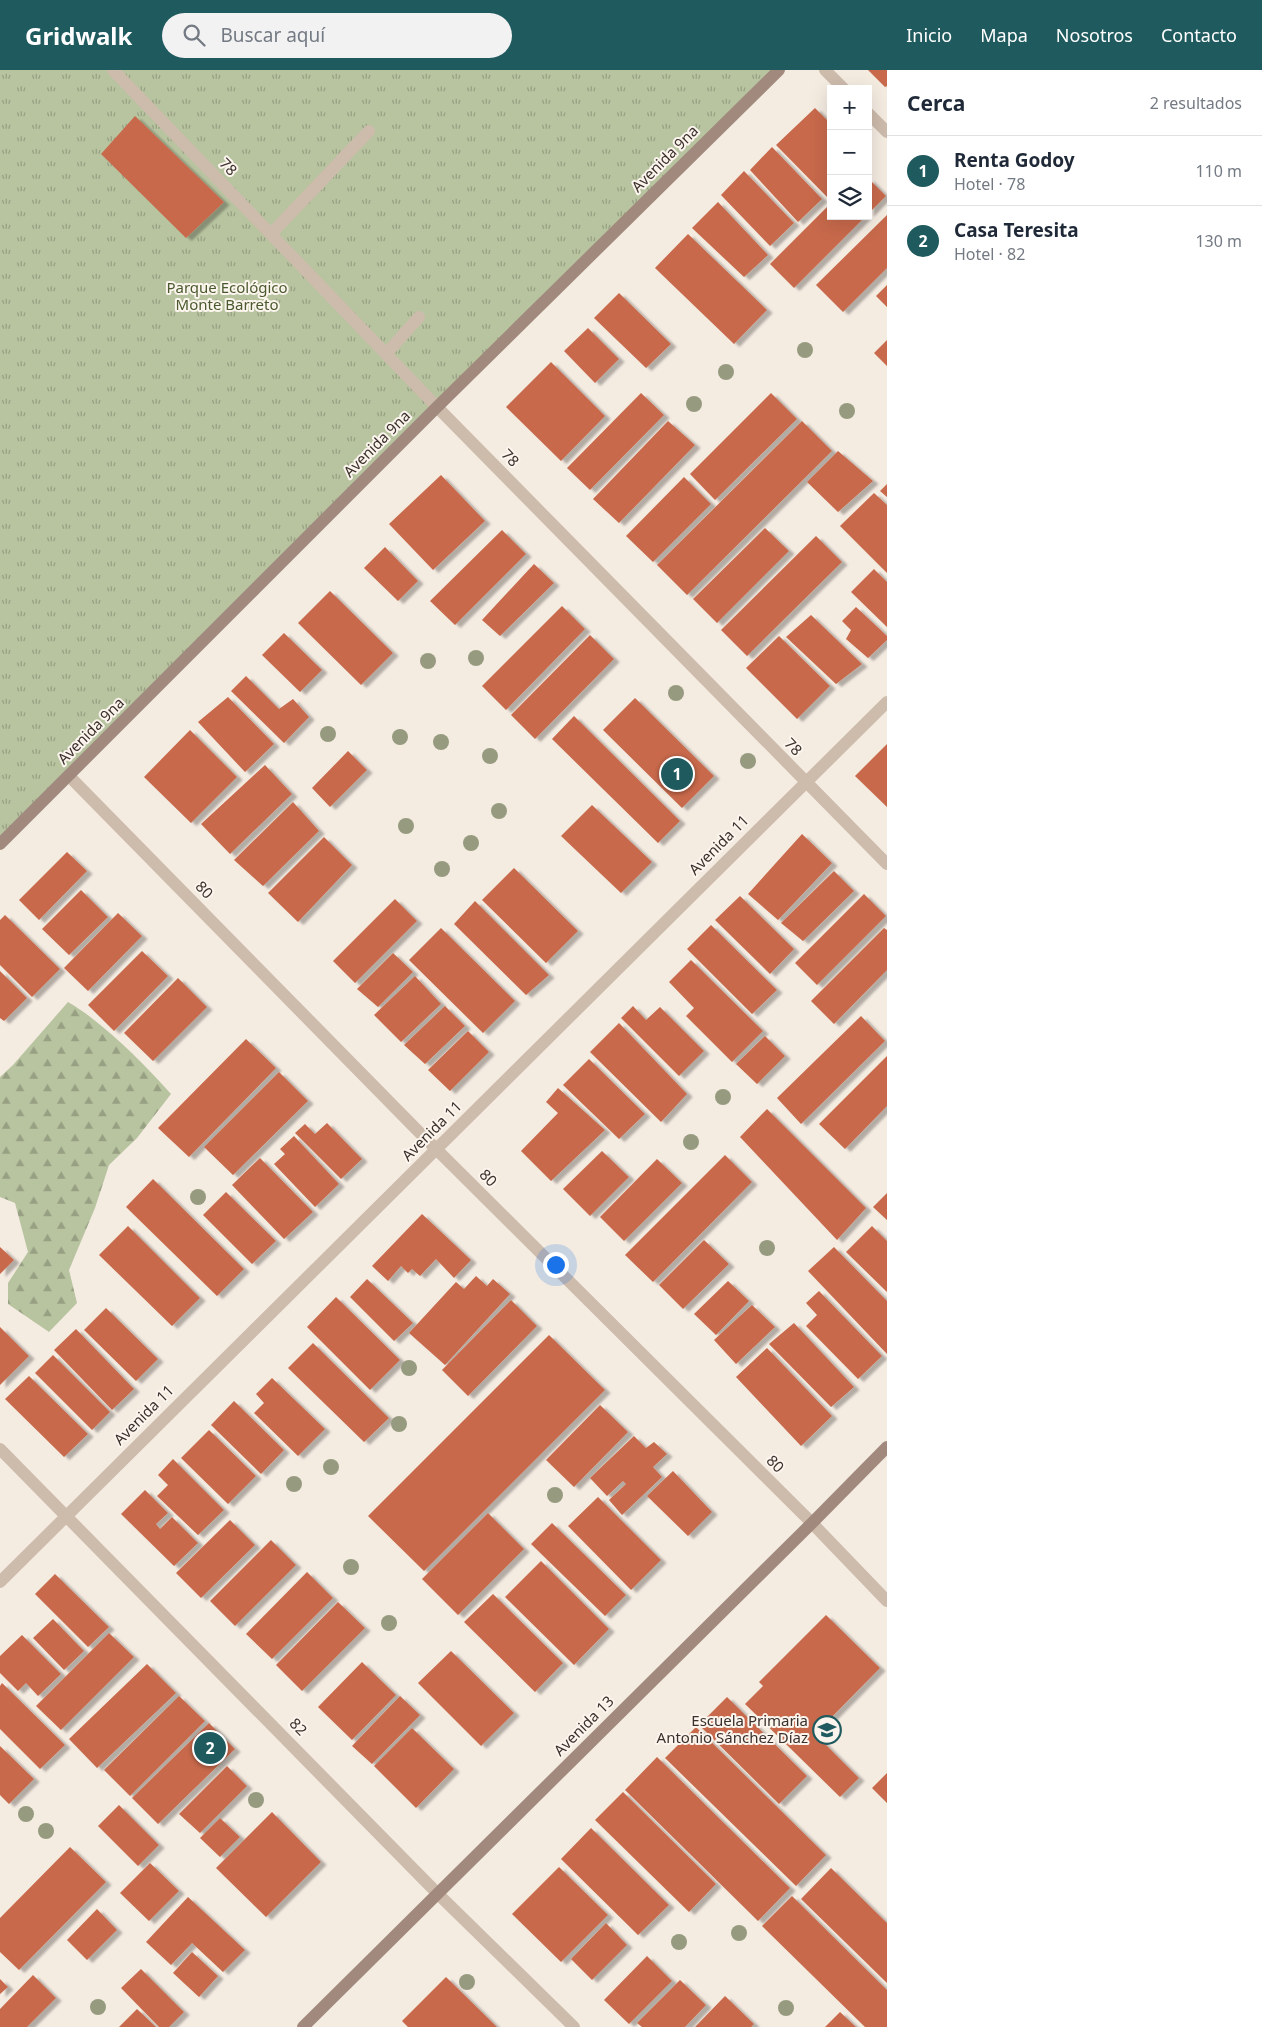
<!DOCTYPE html>
<html lang="es">
<meta charset="utf-8">
<style>
:root{--surface:#fff;--page:#f2f2f3;--text:#1f2937;--muted:#747a83;--line:#e0e1e3;--accent:#1f5a5e}
body{margin:0;font-family:"Noto Sans",sans-serif;background:var(--page);color:var(--text)}
.controls{position:absolute;right:15px;top:15px;display:grid;overflow:hidden;border-radius:0px;box-shadow:0 5px 20px #0002}
.controls button{width:45px;height:45px;display:grid;place-items:center;padding:0;border:0;border-bottom:1px solid var(--line);background:var(--surface);color:var(--text);font:25px sans-serif}
.you{position:absolute;left:555px;top:1194px;width:18px;height:18px;margin:-12px;border:4px solid #fff;border-radius:50%;background:#1a73e8;box-shadow:0 0 0 8px #1a73e833}
.badge{display:grid;place-items:center;width:32px;height:32px;border-radius:50%;background:var(--accent);color:#fff;font-size:16px;font-weight:700}
.pin{position:absolute;translate:-50% -50%;border:2px solid #fff;box-shadow:0 1px 5px #0006}
.list{margin:0;padding:0;list-style:none}
h2{display:flex;justify-content:space-between;align-items:center;height:65px;margin:0;padding:0 20px;font-size:21px}
h2 small{font-size:16px;font-weight:400;color:var(--muted)}
.list li{display:grid;grid-template-columns:32px 1fr auto;gap:15px;align-items:center;box-sizing:border-box;height:70px;padding:0 20px;border-top:1px solid var(--line)}
.list b{display:block;font-size:19px;white-space:nowrap}
.list p{margin:0;font-size:16px;white-space:nowrap;color:var(--muted)}
.list em{font-size:16px;font-style:normal;color:var(--muted)}
.icon{flex:none;width:28px;height:28px;fill:none;stroke:currentColor;stroke-width:2;stroke-linecap:round;stroke-linejoin:round}
.map{position:relative;flex:none;width:887px;height:1957px;overflow:hidden}
header{display:flex;align-items:center;gap:30px;box-sizing:border-box;height:70px;padding:0 25px;background:var(--accent);color:#fff}
header strong{font-size:24px}
nav{display:flex;gap:28px;margin-inline-start:auto;font-size:18px}
.search{width:350px;height:45px;background:var(--page);display:flex;align-items:center;gap:12px;box-sizing:border-box;padding:0 18px;border-radius:28px;color:var(--muted);font-size:19px}
main{display:flex}
aside{flex:1;background:var(--surface)}
.map>svg:first-child{display:block}
.forest{fill:url(#forest-firs)}
.park{fill:url(#park-tufts)}
.building{fill:#c8694b;filter:url(#shadow)}
.lines{fill:none;stroke-linecap:round;stroke-linejoin:round}
.lane{stroke:#cdbbac;stroke-width:12}
.street{stroke:#cdbbac;stroke-width:12}
.secondary{stroke:#a18a7d;stroke-width:12}
.tree{fill:#969b7f}
.labels{text-anchor:middle;stroke-width:4;stroke-linejoin:round;paint-order:stroke}
.street-label{font-size:15px;fill:#3b302b;stroke:#fbf5ee}
.park-label{font-size:15px;fill:#4a5a2e;stroke:#fbf5ee}
.poi-label{font-size:15px;fill:#3b302b;stroke:#fbf5ee;text-anchor:end}
</style>
<header>
<strong>Gridwalk</strong>
<div class="search"><svg class="icon" aria-label="search" viewBox="0 0 24 24"><circle cx="10" cy="10" r="6"/><path d="M15 15l6 6"/></svg>Buscar aquí</div>
<nav><a>Inicio</a><a>Mapa</a><a>Nosotros</a><a>Contacto</a></nav>
</header>
<main>
<div class="map">
<svg width="887" height="1957" viewBox="0 0 887 1957">
<defs>
<pattern id="forest-firs" width="22" height="20" patternUnits="userSpaceOnUse" patternTransform="scale(1.25)"><rect width="22" height="20" fill="#b8c4a0"/><path d="M5 1l3.5 6h-7zM16 11l3.5 6h-7z" fill="#97a083"/></pattern>
<pattern id="park-tufts" width="24" height="20" patternUnits="userSpaceOnUse" patternTransform="scale(1.25)"><rect width="24" height="20" fill="#b8c4a0"/><path d="M3 7l-1-3M5 7V3M7 7l1-3M15 17l-1-3M17 17v-4M19 17l1-3" fill="none" stroke="#97a083"/></pattern>
<filter id="shadow"><feDropShadow dx="5.5" dy="3" stdDeviation="1" flood-color="#0004"/></filter>
</defs>
<rect width="100%" height="100%" fill="#f4ebe1"/>
<!-- forest -->
<path class="forest" d="M68,932c36,21 75,61 103,92l-34,44 -28,27 -14,43 -26,62 8,33 -28,29 -41,-28v-21l20,-31 -13,-49 -15,-6v-120l13,-12z"/>
<!-- park -->
<path class="park" d="M0,0h779l-779,774z"/>
<!-- building -->
<path class="building" d="M868,0h19v16l-2,1z
M815,38l16,16v74l-2,1 -53,-54z
M135,46l89,86 -38,36 -85,-84z
M772,77l50,52 -24,23 -48,-52z
M744,101l50,52 -24,23 -49,-51z
M868,108l18,18 -18,18z
M718,132l50,53 -24,22 -52,-49z
M831,133v13h35l-72,72 -24,-24z
M887,145v53l-44,44 -27,-27z
M688,164l79,76 -33,34 -79,-76z
M887,215v22l-11,-11z
M619,223l52,51 -25,24 -52,-50z
M588,258l31,31 -24,24 -31,-32z
M887,270v26l-13,-13z
M551,292l54,54 -44,45 -55,-54z
M641,323l23,22 -74,75 -23,-22z
M771,323l26,26 -82,81 -25,-26z
M668,351l27,24 -76,78 -26,-24z
M802,351l30,30 -145,144 -30,-30z
M838,381l35,30 -35,31 -31,-30z
M441,405l44,46 -52,49 -44,-46z
M684,407l27,27 -58,58 -27,-26z
M887,414v13l-7,-6z
M874,423l13,12v68l-47,-47z
M765,458l24,23 -72,72 -24,-24z
M502,460l24,24 -71,71 -25,-24z
M816,466l26,26 -95,94 -26,-26z
M385,477l33,34 -20,20 -34,-33z
M534,494l20,19 -54,53 -18,-16z
M874,499l13,13v45l-36,-35z
M330,521l63,62 -32,32 -63,-62z
M562,536l23,23 -79,81 -24,-24z
M856,537l31,29v4l-19,18 -22,-19 5,-9 -9,-9z
M811,545l51,49 -26,20 -50,-47z
M284,563l38,37 -22,22 -38,-37z
M590,565l24,24 -79,80 -24,-24z
M779,566l51,50 -33,33 -51,-51z
M246,606l33,33 14,-10 16,18 -25,26 -53,-52z
M228,627l46,47 -29,28 -47,-50z
M635,628l79,78 -32,32 -79,-78z
M574,646l106,105 -22,22 -106,-104z
M190,660l47,47 -46,46 -47,-46z
M887,674v63l-32,-31z
M348,681l19,19 -37,37 -18,-19z
M265,695l27,29 -62,60 -29,-30z
M293,732l26,29 -56,55 -29,-26z
M592,735l60,57 -31,31 -60,-57z
M802,764l30,29 -54,57 -30,-26z
M324,767l28,28 -54,57 -30,-29z
M67,782l20,19 -48,49 -20,-20z
M514,798l64,63 -32,32 -64,-63z
M834,801l20,20 -51,50 -22,-18z
M81,820l27,27 -39,38 -27,-26z
M864,824l22,22 -69,69 -22,-22z
M740,826l54,53 -24,25 -55,-54z
M395,829l22,22 -62,62 -22,-22z
M475,831l74,74 -23,20 -72,-71z
M118,843l24,23 -54,55 -24,-23z
M5,845l55,54 -28,28 -32,-32v-45z
M711,855l66,65 -25,24 -65,-65z
M441,858l74,73 -32,32 -74,-73z
M884,858l3,2v40l-53,54 -23,-23z
M142,881l26,25 -54,55 -26,-26z
M393,883l20,19 -35,35 -21,-18z
M691,890l72,71 -31,31 -46,-46 8,-8 -25,-26z
M0,901l27,27 -23,23 -4,-3z
M415,906l26,28 -40,38 -27,-27z
M178,908l29,29 -54,54 -29,-28z
M445,936l20,20 -40,38 -21,-19z
M633,936l13,14 14,-13 44,44 -25,25 -58,-58z
M861,946l24,25 -84,83 -24,-26z
M619,953l68,71 -26,28 -71,-70z
M468,961l21,21 -39,39 -22,-21z
M765,966l20,20 -28,28 -21,-20z
M246,969l30,29 -87,89 -31,-29z
M887,986v50l-42,43 -26,-25z
M589,989l56,55 -26,25 -56,-54z
M279,1002l29,29 -75,74 -29,-28z
M558,1018l47,42 -54,51 -30,-30 37,-38 -12,-11z
M767,1039l99,99 -29,32 -97,-103z
M327,1053l35,36 -21,20 -46,-46 10,-9 10,10z
M294,1066l45,48 -24,23 -41,-43 11,-10 -5,-5z
M602,1081l27,26 -39,39 -27,-27z
M725,1085l27,27 -99,100 -28,-27z
M260,1088l53,54 -29,27 -52,-54z
M657,1089l25,24 -58,58 -24,-24z
M153,1109l91,90 -27,27 -91,-89z
M226,1122l50,49 -24,23 -49,-49z
M887,1123v27l-14,-13z
M422,1144l49,46 -17,18 -18,-19 -16,17 -8,-7 -4,4 -7,-7 -13,15 -16,-15z
M128,1156l72,72 -28,28 -73,-71z
M872,1156l15,15v51l-41,-40z
M704,1170l25,24 -46,45 -24,-24z
M0,1177l14,13 -14,14z
M834,1177l53,54v53l-79,-83z
M476,1206l11,10 6,-7 17,15 -65,71 -36,-32 47,-51 8,7z
M367,1209l46,44 -19,18 -44,-44z
M728,1211l21,20 -33,34 -22,-21z
M819,1221l63,65 -24,23 -52,-53 11,-11 -11,-12z
M336,1227l64,63 -30,30 -63,-63z
M511,1230l26,26 -69,70 -26,-26z
M752,1235l23,22 -39,37 -22,-24z
M106,1238l52,51 -22,22 -52,-51z
M794,1253l60,64 -23,20 -62,-63z
M0,1257l29,29 -29,29z
M76,1259l58,60 -22,21 -58,-60z
M549,1265l56,55 -181,181 -56,-55z
M313,1273l76,75 -25,24 -76,-74z
M767,1278l65,68 -31,30 -65,-69z
M53,1285l57,57 -18,18 -57,-57z
M29,1306l59,58 -24,23 -59,-58z
M272,1308l53,51 -27,27 -44,-43 10,-10 -8,-9z
M234,1331l50,49 -23,24 -50,-49z
M600,1335l28,27 -54,55 -28,-27z
M209,1360l47,46 -28,28 -47,-46z
M634,1366l12,12 8,-6 13,12 -14,13 9,10 -40,38 -13,-15 17,-16 -3,-3 -16,15 -17,-18z
M173,1389l51,51 -26,25 -41,-39 11,-11 -10,-10z
M673,1401l39,41 -24,24 -41,-40z
M145,1420l23,23 -12,11 4,5 12,-12 26,26 -24,23 -53,-52z
M598,1427l63,63 -30,30 -63,-64z
M488,1443l36,36 -66,66 -36,-36z
M230,1450l25,25 -54,53 -25,-25z
M552,1453l74,72 -21,21 -74,-72z
M271,1470l25,25 -61,61 -25,-25z
M541,1491l68,68 -35,36 -69,-68z
M307,1502l26,26 -61,61 -26,-25z
M55,1504l54,53 -21,20 -53,-53z
M493,1524l70,69 -28,29 -71,-70z
M338,1532l27,26 -63,63 -26,-26z
M826,1545l54,53 -65,66 44,44 -19,19 -95,-93 18,-18 -4,-4z
M53,1549l31,32 -20,19 -31,-32z
M109,1563l25,24 -73,73 -25,-24z
M22,1565l39,39 -23,22 -12,-13 -8,8 -18,-18v-17z
M451,1581l63,62 -33,33 -63,-63z
M362,1592l34,33 -44,45 -34,-33z
M147,1594l29,29 -79,75 -28,-29z
M2,1613l63,62 -25,24 -40,-40v-43z
M179,1626l26,25 -75,75 -26,-26z
M400,1626l20,19 -48,49 -20,-18z
M727,1627l80,79 -28,28 -80,-79z
M209,1653l26,26 -77,75 -26,-26z
M696,1657l130,128 -30,31 -131,-128z
M412,1658l42,41 -38,39 -42,-42z
M0,1676l34,33 -25,25 -9,-9z
M657,1687l133,131 -32,33 -133,-131z
M227,1696l20,20 -47,47 -21,-19z
M887,1703v30l-15,-15z
M623,1722l93,92 -27,28 -94,-92z
M119,1735l40,40 -21,21 -40,-40z
M272,1742l49,50 -55,55 -50,-49z
M220,1748l20,19 -20,20 -20,-19z
M591,1758l78,77 -31,30 -77,-76z
M70,1777l36,35 -87,88 -19,-18v-34z
M150,1793l29,28 -30,30 -29,-28z
M559,1797l49,48 -47,47 -49,-48z
M831,1798l56,55v60l-86,-84z
M792,1826l95,94v37h-22l-103,-101z
M188,1827l57,53 -22,22 -31,-29 -21,22 -25,-23z
M97,1839l20,21 -30,30 -20,-20z
M606,1853l21,22 -35,35 -21,-21z
M192,1882l26,24 -19,21 -26,-24z
M647,1886l25,25 -43,43 -25,-24z
M141,1899l43,43 -15,15h-10l-38,-39z
M33,1905l23,23 -29,29h-27v-18z
M446,1907l51,50h-89l-6,-6z
M0,1909l8,8 -8,7z
M680,1910l26,25 -21,22h-43l-5,-4z
M725,1926l29,28 -3,3h-56z
M137,1939l19,18h-37z
M840,1942l16,15h-31z"/>
<g class="lines">
<!-- lane -->
<path class="lane" d="M113,0l324,337
M271,164l98,-103
M386,284l33,-37"/>
<!-- street -->
<path class="street" d="M825,0l19,19
M868,43l19,19
M437,337l450,457
M69,706l348,354 395,393 75,78
M0,1379l437,444 137,134
M0,1512l887,-880"/>
<!-- secondary -->
<path class="secondary" d="M0,774l437,-437 342,-337
M303,1957l509,-504 75,-76"/>
</g>
<!-- trees -->
<g class="tree">
<circle cx="805" cy="280" r="8"/>
<circle cx="726" cy="302" r="8"/>
<circle cx="694" cy="334" r="8"/>
<circle cx="847" cy="341" r="8"/>
<circle cx="476" cy="588" r="8"/>
<circle cx="428" cy="591" r="8"/>
<circle cx="676" cy="623" r="8"/>
<circle cx="328" cy="664" r="8"/>
<circle cx="400" cy="667" r="8"/>
<circle cx="441" cy="672" r="8"/>
<circle cx="490" cy="686" r="8"/>
<circle cx="748" cy="691" r="8"/>
<circle cx="499" cy="741" r="8"/>
<circle cx="406" cy="756" r="8"/>
<circle cx="471" cy="773" r="8"/>
<circle cx="442" cy="799" r="8"/>
<circle cx="723" cy="1027" r="8"/>
<circle cx="691" cy="1072" r="8"/>
<circle cx="198" cy="1127" r="8"/>
<circle cx="767" cy="1178" r="8"/>
<circle cx="409" cy="1298" r="8"/>
<circle cx="399" cy="1354" r="8"/>
<circle cx="331" cy="1397" r="8"/>
<circle cx="294" cy="1414" r="8"/>
<circle cx="555" cy="1425" r="8"/>
<circle cx="351" cy="1497" r="8"/>
<circle cx="389" cy="1553" r="8"/>
<circle cx="256" cy="1730" r="8"/>
<circle cx="26" cy="1744" r="8"/>
<circle cx="46" cy="1761" r="8"/>
<circle cx="739" cy="1863" r="8"/>
<circle cx="679" cy="1872" r="8"/>
<circle cx="467" cy="1912" r="8"/>
<circle cx="98" cy="1937" r="8"/>
<circle cx="786" cy="1938" r="8"/>
</g>
<!-- icons -->
<defs>
<symbol id="school-ring" viewBox="-11 -11 22 22"><circle r="9.5" fill="#fbf5ee" stroke="#1f5a5e" stroke-width="1.5"/><path d="M0-5L7-2L0 1L-7-2ZM-4 1L0 2.5L4 1V4Q0 6-4 4Z" fill="#1f5a5e"/></symbol>
</defs>
<g fill-rule="evenodd">
<use href="#school-ring" x="811" y="1644" width="32" height="32"/>
</g>
<g class="labels">
<!-- street labels -->
<g class="street-label">
<text transform="translate(665 89) rotate(-45)" y="5">Avenida 9na</text>
<text transform="translate(228 97) rotate(46)" y="5">78</text>
<text transform="translate(377 374) rotate(-45)" y="5">Avenida 9na</text>
<text transform="translate(510 388) rotate(46)" y="5">78</text>
<text transform="translate(91 661) rotate(-45)" y="5">Avenida 9na</text>
<text transform="translate(793 677) rotate(46)" y="5">78</text>
<text transform="translate(719 775) rotate(-45)" y="5">Avenida 11</text>
<text transform="translate(204 820) rotate(46)" y="5">80</text>
<text transform="translate(432 1061) rotate(-45)" y="5">Avenida 11</text>
<text transform="translate(488 1108) rotate(45)" y="5">80</text>
<text transform="translate(144 1345) rotate(-45)" y="5">Avenida 11</text>
<text transform="translate(775 1394) rotate(45)" y="5">80</text>
<text transform="translate(584 1656) rotate(-45)" y="5">Avenida 13</text>
<text transform="translate(298 1657) rotate(46)" y="5">82</text>
</g>
<!-- park labels -->
<g class="park-label">
<text x="227" y="223">Parque Ecológico<tspan x="227" dy="17">Monte Barreto</tspan></text>
</g>
<!-- poi labels -->
<g class="poi-label">
<text x="808" y="1656">Escuela Primaria<tspan x="808" dy="17">Antonio Sánchez Díaz</tspan></text>
</g>
</g>
</svg>
<div class="controls">
<button>+</button>
<button>−</button>
<button><svg class="icon" aria-label="layers" viewBox="0 0 24 24"><path d="M12 4l9 5-9 5-9-5zM3 14l9 5 9-5"/></svg></button>
</div>
<div class="you"></div>
<div class="pin badge" style="left:677px;top:704px">1</div>
<div class="pin badge" style="left:210px;top:1678px">2</div>
</div>
<aside>
<h2>Cerca<small>2 resultados</small></h2>
<ul class="list">
<li><span class="badge">1</span><div><b>Renta Godoy</b><p>Hotel · 78</p></div><em>110 m</em></li>
<li><span class="badge">2</span><div><b>Casa Teresita</b><p>Hotel · 82</p></div><em>130 m</em></li>
</ul>
</aside>
</main>
